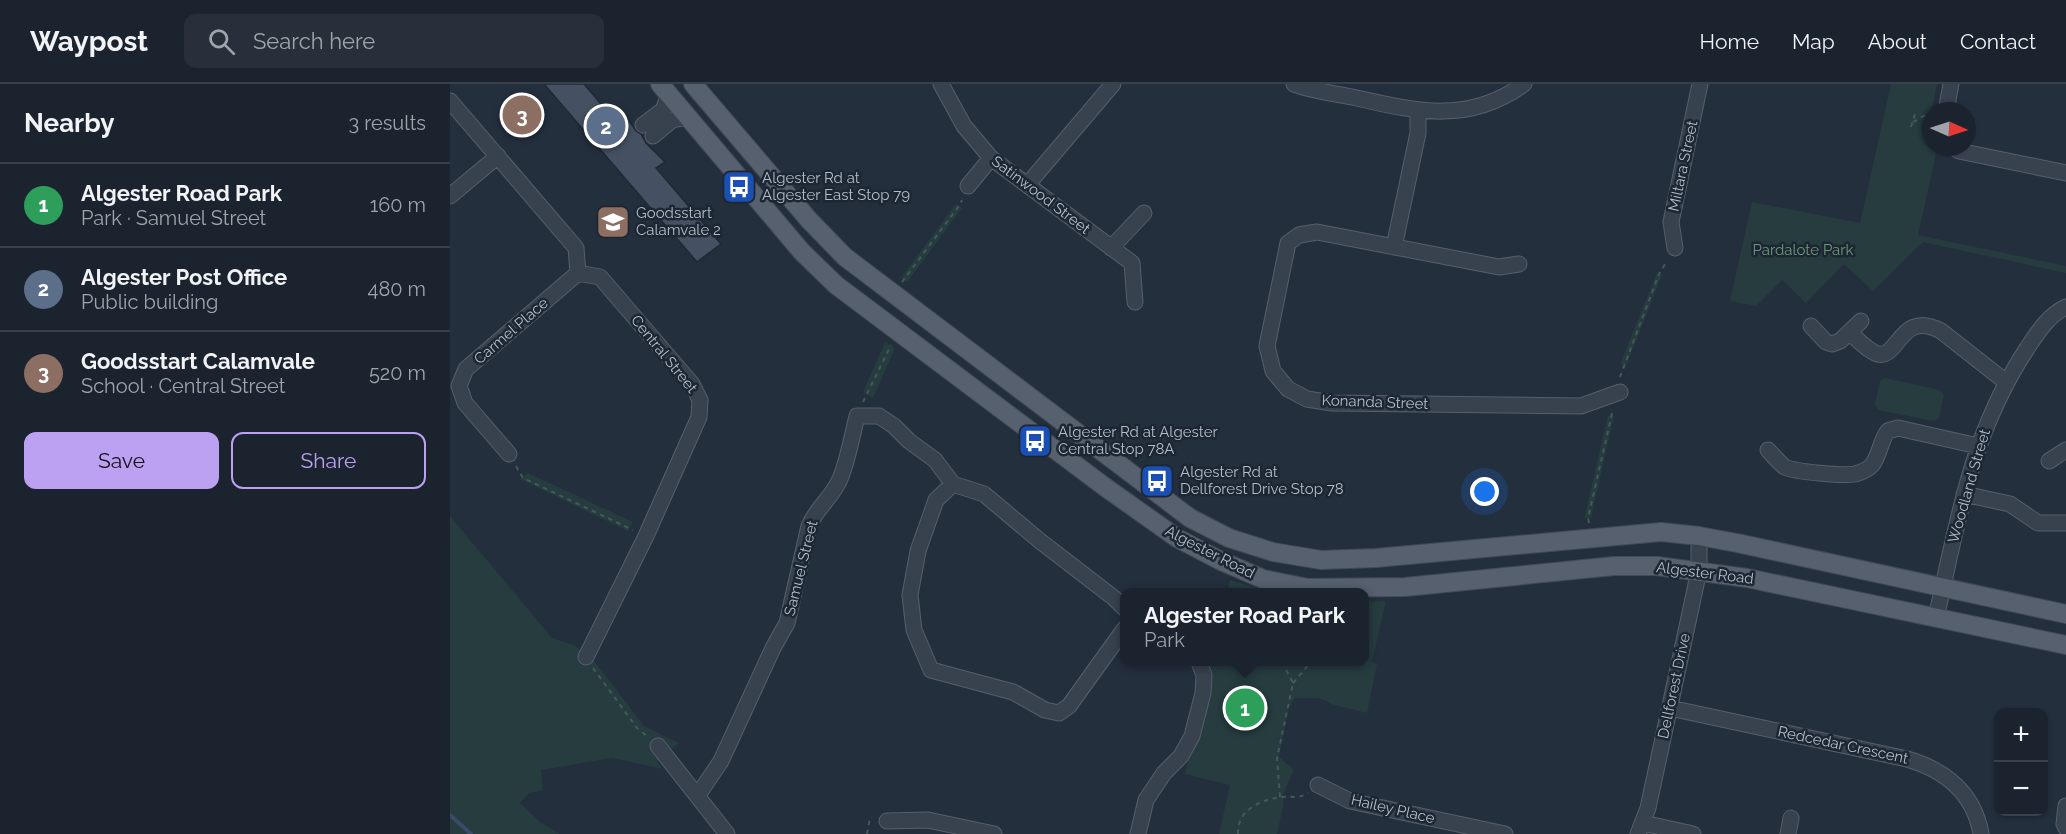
<!DOCTYPE html>
<meta charset="utf-8">
<style>
:root{--surface:#1b232e;--page:#282f3a;--text:#f1f3f6;--muted:#a0a4aa;--line:#39404a;--accent:#bca0f2}
body{margin:0;font-family:Raleway,sans-serif;background:var(--page);color:var(--text)}
.controls{position:absolute;right:18px;bottom:18px;display:grid;overflow:hidden;border-radius:12px;box-shadow:0 2px 4px #0004}
.controls button{width:54px;height:54px;display:grid;place-items:center;padding:0;border:0;border-bottom:2px solid var(--line);background:var(--surface);color:var(--text);font:30px sans-serif}
.compass{position:absolute;left:1472px;top:18px;width:54px;height:54px;border-radius:50%;background:var(--surface);box-shadow:0 2px 4px #0004;rotate:93deg}
.you{position:absolute;left:1035px;top:408px;width:21px;height:21px;margin:-15px;border:4px solid #fff;border-radius:50%;background:#1a73e8;box-shadow:0 0 0 9px #1a73e833}
.badge{display:grid;place-items:center;width:39px;height:39px;border-radius:50%;background:var(--accent);color:#fff;font-size:20px;font-weight:700}
.pin{position:absolute;translate:-50% -50%;border:3px solid #fff;box-shadow:0 2px 6px #0006}
.popup{position:absolute;left:670px;top:504px;width:249px;height:78px;box-sizing:border-box;display:grid;place-content:center;border-radius:12px;background:var(--surface);filter:drop-shadow(0 2px 4px #0005);font-size:20px;white-space:nowrap;color:var(--muted)}
.popup b{font-size:22px;color:var(--text)}
.popup::after{content:'';position:absolute;left:50%;top:100%;margin-left:-12px;border:12px solid transparent;border-top-color:var(--surface)}
.list{margin:0;padding:0;list-style:none}
h2{display:flex;justify-content:space-between;align-items:center;height:78px;margin:0;padding:0 24px;font-size:26px}
h2 small{font-size:20px;font-weight:400;color:var(--muted)}
.list li{display:grid;grid-template-columns:39px 1fr auto;gap:18px;align-items:center;box-sizing:border-box;height:84px;padding:0 24px;border-top:2px solid var(--line)}
.list b{display:block;font-size:22px;white-space:nowrap}
.list p{margin:0;font-size:20px;white-space:nowrap;color:var(--muted)}
.list em{font-size:20px;font-style:normal;color:var(--muted)}
.actions{display:flex;gap:12px;padding:18px 24px}
.actions a{flex:1;padding:14px 0;border:2px solid var(--accent);border-radius:12px;text-align:center;font-size:21px;color:var(--accent)}
.actions .main{background:var(--accent);color:#111}
.icon{flex:none;width:33px;height:33px;fill:none;stroke:currentColor;stroke-width:2;stroke-linecap:round;stroke-linejoin:round}
.map{position:relative;flex:none;width:1616px;height:750px;overflow:hidden}
header{display:flex;align-items:center;gap:36px;box-sizing:border-box;height:84px;padding:0 30px;background:var(--surface);border-bottom:2px solid var(--line)}
header strong{font-size:28px}
nav{display:flex;gap:33px;margin-inline-start:auto;font-size:21px}
.search{width:420px;height:54px;background:var(--page);display:flex;align-items:center;gap:15px;box-sizing:border-box;padding:0 21px;border-radius:12px;color:var(--muted);font-size:22px}
main{display:flex}
aside{flex:1;background:var(--surface)}
.map>svg:first-child{display:block}
.green{fill:#263c3f}
.lines{fill:none;stroke-linecap:round;stroke-linejoin:round}
.stream{stroke:#394c67;stroke-width:4}
.building{fill:#455162;stroke:#1f2835;stroke-width:1.5}
.minor-casing{stroke:#565f6c;stroke-width:17}
.major-casing{stroke:#414a57;stroke-width:20}
.path{stroke:#44595c;stroke-width:2;stroke-dasharray:4.5 4.5;stroke-linecap:butt}
.minor{stroke:#38414e;stroke-width:15}
.major{stroke:#56606e;stroke-width:18}
.labels{text-anchor:middle;stroke-width:5;stroke-linejoin:round;paint-order:stroke}
.street-label{font-size:15px;fill:#b4bcc9;stroke:#1d2633}
.poi-label{font-size:15px;fill:#b4bcc9;stroke:#1d2633;text-anchor:start}
.park-label{font-size:15px;fill:#6b9a76;stroke:#1d2633}
</style>
<header>
<strong>Waypost</strong>
<div class="search"><svg class="icon" aria-label="search" viewBox="0 0 24 24"><circle cx="10" cy="10" r="6"/><path d="M15 15l6 6"/></svg>Search here</div>
<nav><a>Home</a><a>Map</a><a>About</a><a>Contact</a></nav>
</header>
<main>
<aside>
<h2>Nearby<small>3 results</small></h2>
<ul class="list">
<li><span class="badge" style="background:#2e9e5b">1</span><div><b>Algester Road Park</b><p>Park · Samuel Street</p></div><em>160 m</em></li>
<li><span class="badge" style="background:#5c6f8a">2</span><div><b>Algester Post Office</b><p>Public building</p></div><em>480 m</em></li>
<li><span class="badge" style="background:#8d6e63">3</span><div><b>Goodsstart Calamvale</b><p>School · Central Street</p></div><em>520 m</em></li>
</ul>
<div class="actions"><a class="main">Save</a><a>Share</a></div>
</aside>
<div class="map">
<svg width="1616" height="750" viewBox="0 0 1616 750">
<rect width="100%" height="100%" fill="#242f3e"/>
<!-- green -->
<path class="green" d="M1441,0h46l-7,34 1,29h5l1,3 -19,85 148,31v7l-143,-31 -50,49 -29,-27 -38,39 -24,-23 -26,26 -26,-5 22,-99 108,21z
M506,120l6,4 -55,74 -6,-4z
M1207,189l5,2 -36,91 -6,-2z
M435,258l10,6 -22,50 -10,-6z
M1435,294l55,12 4,5 -5,23 -5,3 -56,-11 -3,-6 5,-23z
M1158,332h6l-23,102 -7,1z
M78,389l105,49 -5,9 -108,-52z
M0,432l102,122 22,7 21,17 49,64 35,17 -22,19 6,7 -51,-11 -71,12 2,20 -14,3 -9,10 21,20 19,11h-110z
M780,496l41,12h-44z
M936,517l-14,61 5,2 -10,49 -33,-8 -15,-7h-25l-6,12 -9,47 15,13 -11,24v13l-6,27h-58l11,-49 -45,-11 26,-112h154v-60z"/>
<g class="lines">
<!-- stream -->
<path class="stream" d="M0,731l21,19"/>
</g>
<!-- building -->
<path class="building" d="M94,0h40l33,39 9,-7 10,15 5,3 5,9 19,19 -9,6 65,76 -24,18z"/>
<g class="lines">
<defs>
<path id="minor" d="M491,0l23,42 27,32 141,105 3,39
M844,0c18,7 39,9 58,13 62,14 116,28 172,-13
M0,17l126,147 2,25 22,4 92,107 8,16 -1,17 -53,119 -60,121
M1496,27l5,-27
M193,41l20,-15 6,-15
M203,52l19,-16 16,-3
M1503,63l6,4 107,22
M578,100l85,-100
M518,102l23,-28
M0,112l48,-40
M944,163l24,-114v-22
M661,164l33,-35
M1225,164l-4,-26 29,-138
M1069,180l-20,3 -182,-35 -18,3 -11,8 -21,103 6,25 15,18 19,10 25,4 249,3 39,-14
M1361,242l15,16 6,2 8,-3 21,-20
M1399,248c8,7 17,17 26,21 23,11 24,-45 66,-22l65,51
M1318,366c5,5 11,13 17,17 10,5 59,9 70,7 7,-2 13,-4 17,-9 8,-10 8,-24 16,-34l10,-3 80,18
M59,370l-44,-51 -6,-17 7,-17 112,-96
M1599,377l17,-11
M503,400l-17,16 -18,51 -8,44 4,35 17,40 82,22 32,18 14,3 10,-7 56,-78
M1514,410l46,10 28,19h28
M1486,534c22,-97 34,-182 90,-268 10,-15 22,-35 40,-43
M1220,624l237,51c38,11 67,34 74,75
M208,662l69,88
M868,701l32,16 155,33
M248,711l23,-34 52,-113 14,-25 22,-97c8,-19 23,-28 31,-47 8,-19 12,-43 17,-63h22l15,10 15,15 26,19 18,24 31,10 56,47 74,57 11,11
M1616,722l-2,18 2,4
M437,737l41,-1 66,14
M1193,739l50,11
M688,750l8,-34 18,-27 17,-17 11,-20 11,-43 1,-18 -5,-13
M1188,750l10,-26 46,-214 5,-24v-34
M1338,750l3,-16"/>
<path id="major" d="M210,0l142,168 34,33 269,202 72,51 42,22 44,19 45,9 97,-1 209,-21h43l90,12 319,67
M243,0l116,136 36,37 345,261 39,20 44,14 48,8 55,-2 285,-26 38,4 38,7 329,71"/>
</defs>
<!-- minor casing -->
<use href="#minor" class="minor-casing"/>
<!-- major casing -->
<use href="#major" class="major-casing"/>
<!-- path -->
<path class="path" d="M1463,38l18,-10
M1461,43l4,-13
M452,198l57,-76 3,-6
M1170,293l39,-103 8,-13
M413,318l28,-57
M66,382l7,12 110,52
M1139,439l-1,-5 25,-109
M143,584l44,60 10,8
M843,599l18,-21
M830,713l-3,-39 16,-75 -11,-21
M417,750l3,-16h2
M788,750c-1,-24 22,-34 43,-37 11,-1 18,2 27,-4"/>
<!-- minor -->
<use href="#minor" class="minor"/>
<!-- major -->
<use href="#major" class="major"/>
</g>
<!-- icons -->
<defs>
<symbol id="bus-square" viewBox="-11 -11 22 22"><rect x="-9" y="-9" width="18" height="18" rx="4" fill="#1a4fb4" stroke="#1d2633"/><path d="M-5-6H5V4H4V6H2V4H-2V6H-4V4H-5ZM-3.5-4V0h7V-4ZM-3.5 1.2v1.5H-2V1.2ZM2 1.2v1.5H3.5V1.2Z" fill="#fff"/></symbol>
<symbol id="school-square" viewBox="-11 -11 22 22"><rect x="-9" y="-9" width="18" height="18" rx="4" fill="#8d6e63" stroke="#1d2633"/><path d="M0-5L7-2L0 1L-7-2ZM-4 1L0 2.5L4 1V4Q0 6-4 4Z" fill="#fff"/></symbol>
</defs>
<g fill-rule="evenodd">
<use href="#bus-square" x="270" y="84" width="38" height="38"/>
<use href="#school-square" x="144" y="119" width="38" height="38"/>
<use href="#bus-square" x="566" y="338" width="38" height="38"/>
<use href="#bus-square" x="688" y="378" width="38" height="38"/>
</g>
<g class="labels">
<!-- street labels -->
<g class="street-label">
<text transform="translate(1233 82) rotate(-78)" y="5">Miltara Street</text>
<text transform="translate(591 111) rotate(37)" y="5">Satinwood Street</text>
<text transform="translate(61 247) rotate(-41)" y="5">Carmel Place</text>
<text transform="translate(214 270) rotate(51)" y="5">Central Street</text>
<text transform="translate(925 318) rotate(2)" y="5">Konanda Street</text>
<text transform="translate(1519 402) rotate(-74)" y="5">Woodland Street</text>
<text transform="translate(760 468) rotate(27)" y="5">Algester Road</text>
<text transform="translate(351 484) rotate(-76)" y="5">Samuel Street</text>
<text transform="translate(1255 489) rotate(7)" y="5">Algester Road</text>
<text transform="translate(1224 602) rotate(-78)" y="5">Dellforest Drive</text>
<text transform="translate(1393 661) rotate(12)" y="5">Redcedar Crescent</text>
<text transform="translate(943 725) rotate(13)" y="5">Hailey Place</text>
</g>
<!-- poi labels -->
<g class="poi-label">
<text x="312" y="99">Algester Rd at<tspan x="312" dy="17">Algester East Stop 79</tspan></text>
<text x="186" y="134">Goodsstart<tspan x="186" dy="17">Calamvale 2</tspan></text>
<text x="608" y="353">Algester Rd at Algester<tspan x="608" dy="17">Central Stop 78A</tspan></text>
<text x="730" y="393">Algester Rd at<tspan x="730" dy="17">Dellforest Drive Stop 78</tspan></text>
</g>
<!-- park labels -->
<g class="park-label">
<text x="1353" y="171">Pardalote Park</text>
</g>
</g>
</svg>
<div class="controls">
<button>+</button>
<button>−</button>
</div>
<svg class="compass" viewBox="-18 -18 36 36"><path d="M0-13l5 13h-10z" fill="#e53935"/><path d="M0 13l5-13h-10z" fill="#a0a4aa"/></svg>
<div class="you"></div>
<div class="pin badge" style="left:795px;top:624px;background:#2e9e5b">1</div>
<div class="popup"><b>Algester Road Park</b>Park</div>
<div class="pin badge" style="left:156px;top:42px;background:#5c6f8a">2</div>
<div class="pin badge" style="left:72px;top:31px;background:#8d6e63">3</div>
</div>
</main>
